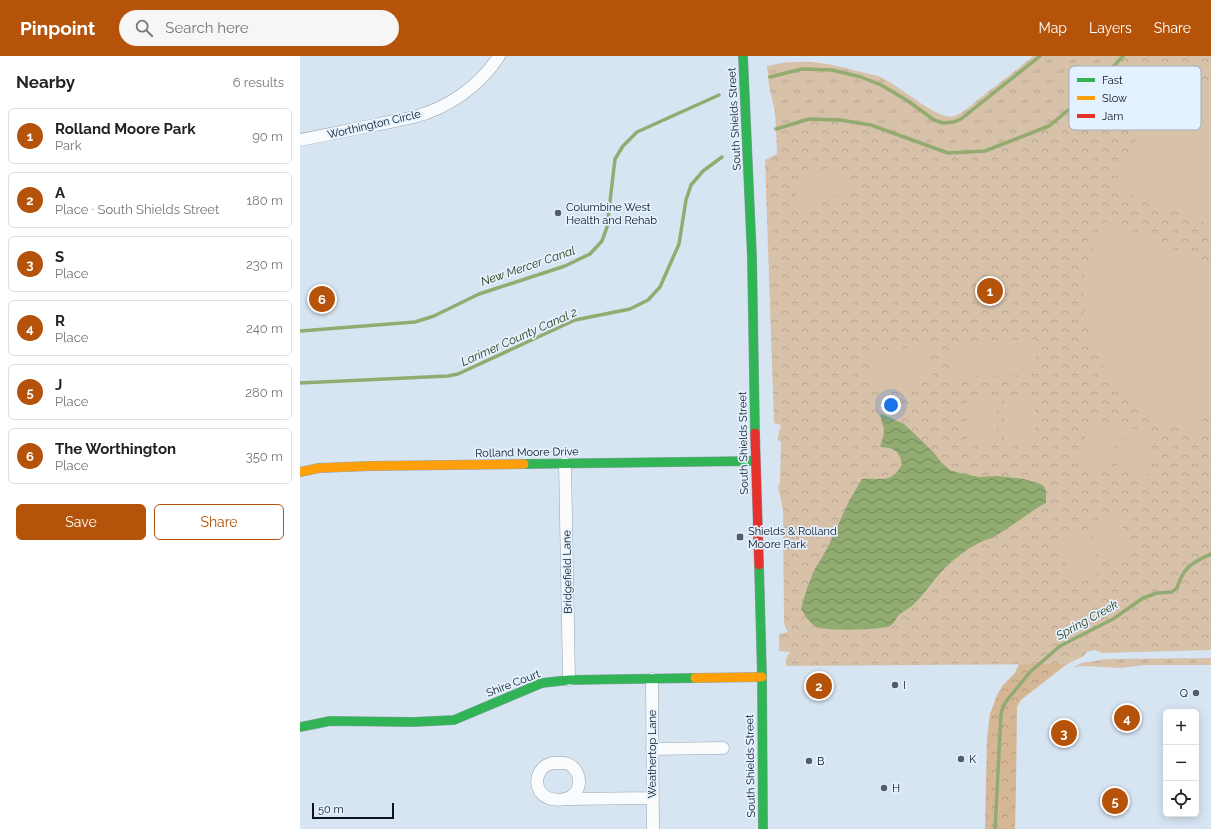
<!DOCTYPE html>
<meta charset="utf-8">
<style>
:root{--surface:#fff;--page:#f6f6f6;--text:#222;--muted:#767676;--line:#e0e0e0;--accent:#b45309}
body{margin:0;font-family:Raleway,sans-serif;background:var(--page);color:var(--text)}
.controls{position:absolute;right:12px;bottom:12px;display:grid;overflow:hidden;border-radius:6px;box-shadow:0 2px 10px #0003}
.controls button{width:36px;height:36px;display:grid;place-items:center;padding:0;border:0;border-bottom:1px solid var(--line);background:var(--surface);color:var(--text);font:20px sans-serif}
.scale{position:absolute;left:12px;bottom:10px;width:82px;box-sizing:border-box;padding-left:4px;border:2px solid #091520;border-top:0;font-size:11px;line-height:14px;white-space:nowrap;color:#091520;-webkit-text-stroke:3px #e4f1fe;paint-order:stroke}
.you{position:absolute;left:591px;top:349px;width:14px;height:14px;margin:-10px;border:3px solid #fff;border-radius:50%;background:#1a73e8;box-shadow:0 0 0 6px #1a73e833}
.badge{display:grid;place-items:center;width:26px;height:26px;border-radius:50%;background:var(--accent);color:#fff;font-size:13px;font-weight:700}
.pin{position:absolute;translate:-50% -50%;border:2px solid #fff;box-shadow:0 1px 4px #0006}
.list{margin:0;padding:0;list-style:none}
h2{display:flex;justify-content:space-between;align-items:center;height:52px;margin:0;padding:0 16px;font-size:17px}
h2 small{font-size:13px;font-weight:400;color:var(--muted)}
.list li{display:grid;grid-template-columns:26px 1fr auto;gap:12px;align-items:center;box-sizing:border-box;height:56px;margin:0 8px 8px;padding:0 8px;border:1px solid var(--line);border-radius:6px}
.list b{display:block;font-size:15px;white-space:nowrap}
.list p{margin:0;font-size:13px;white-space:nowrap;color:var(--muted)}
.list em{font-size:13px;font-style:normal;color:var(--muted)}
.actions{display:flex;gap:8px;padding:12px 16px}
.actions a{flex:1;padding:9px 0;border:1px solid var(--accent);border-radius:6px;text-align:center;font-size:14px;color:var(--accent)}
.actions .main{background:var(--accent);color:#fff}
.icon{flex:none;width:22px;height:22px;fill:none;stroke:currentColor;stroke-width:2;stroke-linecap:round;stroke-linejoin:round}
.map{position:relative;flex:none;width:911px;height:773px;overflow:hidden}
header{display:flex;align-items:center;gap:24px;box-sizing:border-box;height:56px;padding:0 20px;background:var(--accent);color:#fff}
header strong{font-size:19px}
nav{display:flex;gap:22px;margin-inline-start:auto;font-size:14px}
.search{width:280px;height:36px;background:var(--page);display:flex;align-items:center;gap:10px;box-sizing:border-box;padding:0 14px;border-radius:22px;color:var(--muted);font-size:15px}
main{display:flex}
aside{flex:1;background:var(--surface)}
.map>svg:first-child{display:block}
.grass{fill:url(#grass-tufts)}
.forest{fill:url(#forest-crowns)}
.park{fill:url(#park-crowns)}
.garden{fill:#d8c1a9}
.water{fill:url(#water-waves)}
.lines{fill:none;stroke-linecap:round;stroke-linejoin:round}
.stream{stroke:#91ab71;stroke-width:3.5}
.street-casing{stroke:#96a2ad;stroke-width:13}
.fast-casing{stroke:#96a2ad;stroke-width:10}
.slow-casing{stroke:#96a2ad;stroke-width:10}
.jam-casing{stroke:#96a2ad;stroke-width:10}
.street{stroke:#f9fbfd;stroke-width:12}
.fast{stroke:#30b455;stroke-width:9}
.slow{stroke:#ff9f0a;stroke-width:9}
.jam{stroke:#e5322d;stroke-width:9}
.poi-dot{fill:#515e6a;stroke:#e4f1fe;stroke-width:1.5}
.labels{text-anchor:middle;stroke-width:3.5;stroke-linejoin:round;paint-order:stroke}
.street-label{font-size:11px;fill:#091520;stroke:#e4f1fe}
.poi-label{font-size:11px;fill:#091520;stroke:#e4f1fe;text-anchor:start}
.water-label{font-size:12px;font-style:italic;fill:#2f3c17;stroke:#e4f1fe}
.key{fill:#e4f1fe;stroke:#a2afbb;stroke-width:1}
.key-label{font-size:11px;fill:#091520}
</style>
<header>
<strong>Pinpoint</strong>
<div class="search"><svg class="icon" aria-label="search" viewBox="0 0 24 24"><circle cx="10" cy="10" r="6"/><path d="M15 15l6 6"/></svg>Search here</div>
<nav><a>Map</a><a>Layers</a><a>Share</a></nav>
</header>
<main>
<aside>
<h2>Nearby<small>6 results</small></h2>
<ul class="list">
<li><span class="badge">1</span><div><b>Rolland Moore Park</b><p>Park</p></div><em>90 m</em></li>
<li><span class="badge">2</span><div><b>A</b><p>Place · South Shields Street</p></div><em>180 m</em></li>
<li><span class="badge">3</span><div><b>S</b><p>Place</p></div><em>230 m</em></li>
<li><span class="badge">4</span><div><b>R</b><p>Place</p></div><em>240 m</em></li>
<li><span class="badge">5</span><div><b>J</b><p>Place</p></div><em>280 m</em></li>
<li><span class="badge">6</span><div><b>The Worthington</b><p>Place</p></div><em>350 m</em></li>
</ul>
<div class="actions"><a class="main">Save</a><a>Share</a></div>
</aside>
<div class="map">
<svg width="911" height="773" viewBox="0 0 911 773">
<defs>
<pattern id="grass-tufts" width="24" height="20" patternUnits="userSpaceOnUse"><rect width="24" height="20" fill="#d8c1a9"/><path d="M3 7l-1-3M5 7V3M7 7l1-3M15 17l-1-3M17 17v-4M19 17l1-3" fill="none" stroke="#b8a591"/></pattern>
<pattern id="forest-crowns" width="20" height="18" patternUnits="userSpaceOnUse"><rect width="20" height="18" fill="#d6b795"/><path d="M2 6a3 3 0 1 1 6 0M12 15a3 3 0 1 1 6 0" fill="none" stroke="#b69c80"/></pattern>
<pattern id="park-crowns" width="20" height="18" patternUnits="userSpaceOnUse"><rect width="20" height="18" fill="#d8c1a9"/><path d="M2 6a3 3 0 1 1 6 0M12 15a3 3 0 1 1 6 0" fill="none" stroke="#b8a591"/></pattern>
<pattern id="water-waves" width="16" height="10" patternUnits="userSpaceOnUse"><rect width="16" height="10" fill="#91ab71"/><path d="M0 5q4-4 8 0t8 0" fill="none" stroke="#758a5c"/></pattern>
</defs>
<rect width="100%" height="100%" fill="#d7e5f3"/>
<!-- grass -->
<path class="grass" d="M733,0h90l-34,37 -40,33 -64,25 -37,2 -37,-13 -102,-21 -33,10 -1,-17 -6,-26 -2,-20c32,-8 59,-4 90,5 7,2 14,3 21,5 19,7 60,46 77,40 9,-4 18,-12 25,-18 18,-14 36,-27 53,-42z
M911,602v7h-66l-25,3 -35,-2 -11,1 7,-4 26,-4z"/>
<!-- forest -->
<path class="forest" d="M719,608h48l-46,36 -4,7 -1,82 -1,40h-30l2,-91 3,-24 7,-19 6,-10 12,-12z"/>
<!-- park -->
<path class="park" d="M823,0h88v594l-109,3 -8,-3 -7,2 -3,4 -17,8 -281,2v-7l4,-7 -11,-1v-17l9,-2 -3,-5 -1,-5 -1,-112 -5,-23 2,-5 1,-40 -3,-2v-3l3,-12 -7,-2 -9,-263 12,-6 -1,-25 33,-10 31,1 31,5 77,28 37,-2 64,-25 40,-33z"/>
<!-- garden -->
<path class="garden" d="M911,24v145l-96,-38c5,-13 9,-26 16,-38 16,-32 46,-57 80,-69z
M528,113c11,2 20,7 26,17l-21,12 -5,-5 -7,1 -3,6 3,6 -21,11 -4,-9 -1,-9 3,-13 9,-11z
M804,165l107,42v137l-14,35c-17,-7 -35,-13 -50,-23 -44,-29 -71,-83 -62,-136 4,-19 12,-37 19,-55z
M736,283l1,35 -85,3 -1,-35z
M627,288l7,37 -59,10 -6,-37z
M667,342l30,1v45h-30z
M705,342l30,1v45h-31z
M789,363l30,6 -10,45 -29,-6z
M825,371l30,6 -9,44 -30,-6z
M814,456l23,40 -26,15 -23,-40z
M782,474l22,39 -26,16 -22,-40z"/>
<!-- water -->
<path class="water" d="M582,358l22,10 17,16 14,14 6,8 9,8 10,3 19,4 18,-1 27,3 16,5 4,2 2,5v12c-17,9 -32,22 -49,32 -4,3 -9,4 -14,6 -13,6 -24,14 -35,24 -13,12 -23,29 -36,41 -4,3 -9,5 -13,9 -3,3 -5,9 -9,11 -7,4 -65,5 -73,1 -7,-3 -11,-11 -16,-18l6,-21 8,-19 13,-22 21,-46 13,-22c20,-2 29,6 40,-15 -3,-14 -8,-16 -22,-17l3,-9 1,-9 -4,-14z"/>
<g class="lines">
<!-- stream -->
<path class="stream" d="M470,21l32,-8 30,1 29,7 20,8 27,16 26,19 9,3 11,-1 7,-3 79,-63
M476,73l33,-10 31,1 31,5 77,28 37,-2 64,-25 40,-33 34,-37
M0,275l115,-9 19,-6 45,-22 86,-28 25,-12 12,-13 5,-14 8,-68 8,-13 14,-14 82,-37
M0,327l148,-7 10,-2 117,-54 55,-11 18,-9 12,-13 19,-43 7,-44 5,-15 12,-14 19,-14
M695,773l6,-114 2,-9 5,-7 22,-27 30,-26 53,-27 30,-21 14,-5 15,-1 5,-4c6,-20 15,-26 34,-34"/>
<defs>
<path id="street" d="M0,84c25,-5 50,-10 75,-15 13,-3 26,-5 39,-8 34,-9 66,-31 85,-61
M265,407l4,217
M352,623l1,150
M352,693l71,-1
M252,707c4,0 9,0 13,0 21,5 20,42 -13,36 -7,-1 -12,-6 -14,-12 -3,-11 3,-21 14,-24z
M268,743l84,-1"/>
<path id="fast" d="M443,0l9,202 3,175
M224,408l231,-3
M459,509l3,112 1,152
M0,671l30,-6 83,1 41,-2 88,-37 27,-3 126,-2"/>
<path id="slow" d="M0,416l19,-4 51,-2 154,-2
M395,622l67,-1"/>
<path id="jam" d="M455,377l4,132"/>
</defs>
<!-- street casing -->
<use href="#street" class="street-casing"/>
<!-- fast casing -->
<use href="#fast" class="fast-casing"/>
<!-- slow casing -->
<use href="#slow" class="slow-casing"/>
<!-- jam casing -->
<use href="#jam" class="jam-casing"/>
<!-- street -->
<use href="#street" class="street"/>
<!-- fast -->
<use href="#fast" class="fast"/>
<!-- slow -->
<use href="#slow" class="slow"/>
<!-- jam -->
<use href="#jam" class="jam"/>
</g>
<!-- markers -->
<g class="poi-dot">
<circle cx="258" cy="157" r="4"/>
<rect x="436" y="477" width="8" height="8" rx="2"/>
<circle cx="595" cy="629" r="4"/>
<circle cx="896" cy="637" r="4"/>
<circle cx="661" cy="703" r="4"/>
<circle cx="509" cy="705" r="4"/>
<circle cx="584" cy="732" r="4"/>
</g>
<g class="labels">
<!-- street labels -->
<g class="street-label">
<text transform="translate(434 63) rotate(-93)" y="4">South Shields Street</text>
<text transform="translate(74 68) rotate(-13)" y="4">Worthington Circle</text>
<text transform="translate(443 387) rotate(-91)" y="4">South Shields Street</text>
<text transform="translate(227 396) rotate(-1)" y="4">Rolland Moore Drive</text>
<text transform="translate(267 516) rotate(-91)" y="4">Bridgefield Lane</text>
<text transform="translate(213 627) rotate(-21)" y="4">Shire Court</text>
<text transform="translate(352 698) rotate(-90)" y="4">Weathertop Lane</text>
<text transform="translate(450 710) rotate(-91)" y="4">South Shields Street</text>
</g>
<!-- poi labels -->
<g class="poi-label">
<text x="266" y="155">Columbine West<tspan x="266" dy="13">Health and Rehab</tspan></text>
<text x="448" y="479">Shields &amp; Rolland<tspan x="448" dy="13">Moore Park</tspan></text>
<text x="603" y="633">I</text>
<text x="888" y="641" text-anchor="end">Q</text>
<text x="669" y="707">K</text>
<text x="517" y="709">B</text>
<text x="592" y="736">H</text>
</g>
<!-- water labels -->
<g class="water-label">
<text transform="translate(228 210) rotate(-19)" y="4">New Mercer Canal</text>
<text transform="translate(219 281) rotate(-24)" y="4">Larimer County Canal 2</text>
<text transform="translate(787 564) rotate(-29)" y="4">Spring Creek</text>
</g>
</g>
<!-- legend -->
<rect x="769" y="10" width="132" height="64" rx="6" class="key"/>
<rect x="777" y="22" width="18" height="4" fill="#30b455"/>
<rect x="777" y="40" width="18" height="4" fill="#ff9f0a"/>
<rect x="777" y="58" width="18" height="4" fill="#e5322d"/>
<g class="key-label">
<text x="802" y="28">Fast</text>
<text x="802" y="46">Slow</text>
<text x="802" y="64">Jam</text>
</g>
</svg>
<div class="controls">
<button>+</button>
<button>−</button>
<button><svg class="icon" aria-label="locate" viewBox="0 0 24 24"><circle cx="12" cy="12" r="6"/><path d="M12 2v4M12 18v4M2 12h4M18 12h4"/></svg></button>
</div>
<div class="scale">50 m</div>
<div class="you"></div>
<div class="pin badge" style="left:690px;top:235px">1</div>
<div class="pin badge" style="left:519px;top:630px">2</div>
<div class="pin badge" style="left:764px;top:677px">3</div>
<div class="pin badge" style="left:827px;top:662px">4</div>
<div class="pin badge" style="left:815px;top:745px">5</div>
<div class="pin badge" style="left:22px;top:243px">6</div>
</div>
</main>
